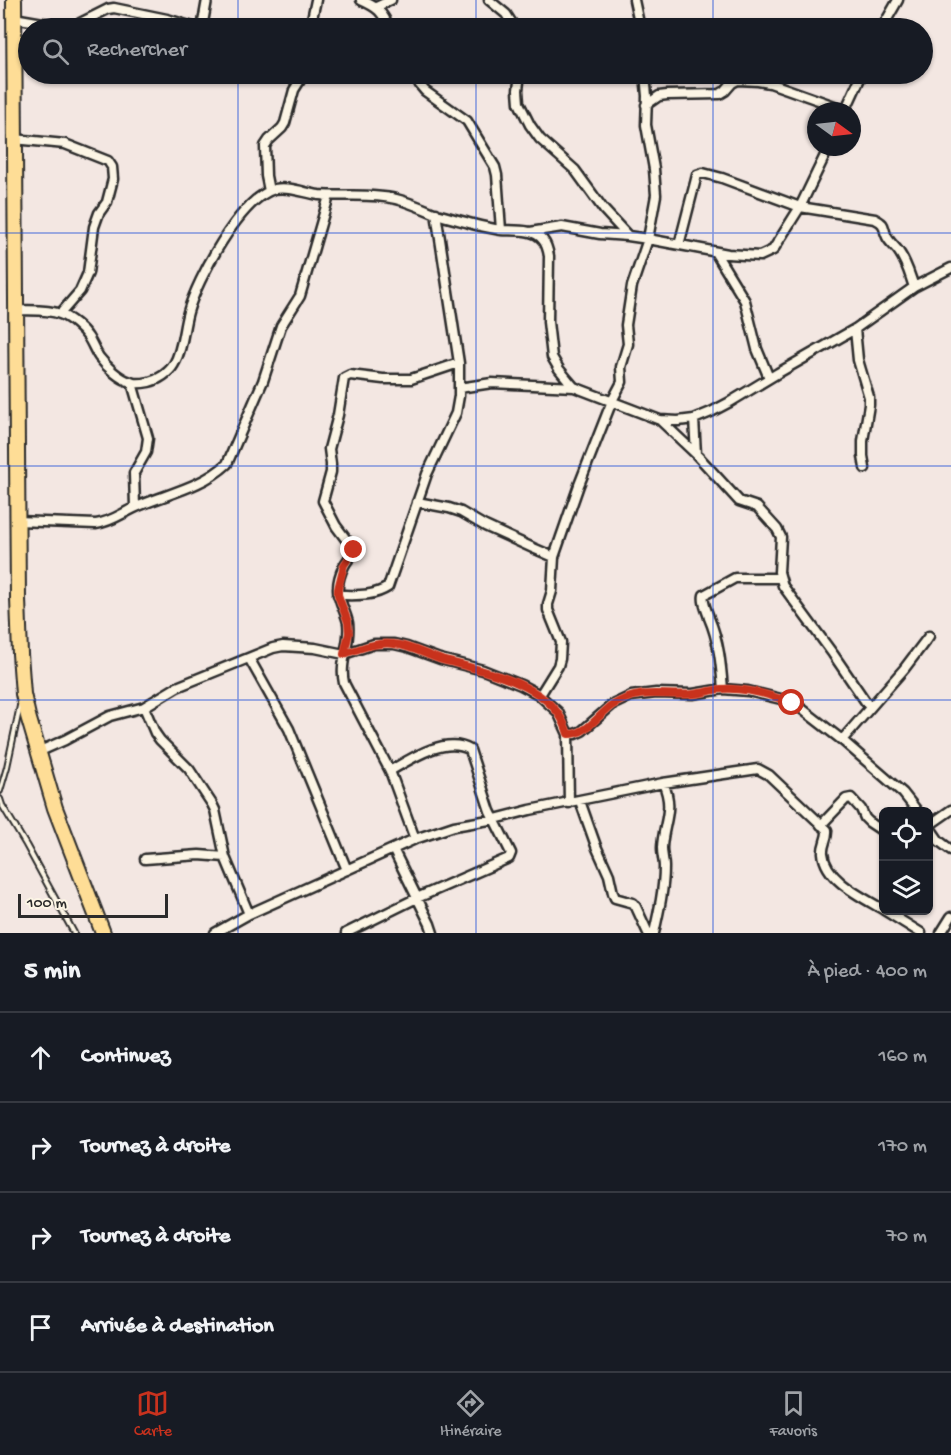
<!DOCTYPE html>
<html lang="fr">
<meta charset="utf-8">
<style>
:root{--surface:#171b24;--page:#20242c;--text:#f1f3f6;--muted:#9ea1a6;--line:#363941;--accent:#c8321e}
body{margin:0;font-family:"Gochi Hand",sans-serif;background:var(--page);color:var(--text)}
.controls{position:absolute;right:18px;bottom:18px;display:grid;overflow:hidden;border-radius:9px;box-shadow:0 2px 4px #0004}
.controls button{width:54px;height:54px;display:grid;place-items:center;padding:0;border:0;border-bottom:2px solid var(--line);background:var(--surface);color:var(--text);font:30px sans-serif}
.compass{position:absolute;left:807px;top:102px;width:54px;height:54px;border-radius:50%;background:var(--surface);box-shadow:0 2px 4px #0004;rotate:105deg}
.scale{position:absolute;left:18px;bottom:15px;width:150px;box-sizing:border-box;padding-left:6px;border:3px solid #2b2b2b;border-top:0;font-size:16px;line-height:21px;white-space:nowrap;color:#2b2b2b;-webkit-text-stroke:4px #fcf5e5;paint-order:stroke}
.stop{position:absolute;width:18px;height:18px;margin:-14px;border:4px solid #c8321e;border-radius:50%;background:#fff}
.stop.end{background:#c8321e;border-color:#fff;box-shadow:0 2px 6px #0008}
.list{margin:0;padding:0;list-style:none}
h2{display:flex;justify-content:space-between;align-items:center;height:78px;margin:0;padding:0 24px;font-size:26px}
h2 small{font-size:20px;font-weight:400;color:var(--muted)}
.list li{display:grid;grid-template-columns:39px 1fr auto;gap:18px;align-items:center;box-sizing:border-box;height:90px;padding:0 24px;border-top:2px solid var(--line)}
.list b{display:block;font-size:22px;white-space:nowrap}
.list em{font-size:20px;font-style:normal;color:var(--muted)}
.icon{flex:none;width:33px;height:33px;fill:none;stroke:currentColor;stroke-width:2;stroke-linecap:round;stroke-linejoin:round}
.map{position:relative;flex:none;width:951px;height:933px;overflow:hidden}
.search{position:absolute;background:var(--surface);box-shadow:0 2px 4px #0004;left:18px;right:18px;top:18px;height:66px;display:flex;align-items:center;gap:15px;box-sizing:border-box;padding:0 21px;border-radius:33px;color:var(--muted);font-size:22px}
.sheet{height:438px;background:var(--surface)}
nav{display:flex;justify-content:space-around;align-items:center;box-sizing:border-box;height:84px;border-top:2px solid var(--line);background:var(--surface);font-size:16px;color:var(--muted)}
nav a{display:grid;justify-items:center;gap:3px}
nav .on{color:var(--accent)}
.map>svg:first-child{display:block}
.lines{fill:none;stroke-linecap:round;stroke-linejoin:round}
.service-casing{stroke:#2b2b2b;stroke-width:8}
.minor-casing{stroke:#2b2b2b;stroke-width:13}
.trunk-casing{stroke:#2b2b2b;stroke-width:18}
.service{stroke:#fcf5e5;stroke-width:4}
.minor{stroke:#fcf5e5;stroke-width:8}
.trunk{stroke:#fedd96;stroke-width:14}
.route{stroke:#c8321e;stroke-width:8}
.grid{fill:none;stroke:#1d4ed8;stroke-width:1.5;stroke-opacity:0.55}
</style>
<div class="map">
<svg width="951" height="933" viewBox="0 0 951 933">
<rect width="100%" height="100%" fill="#f3e7e2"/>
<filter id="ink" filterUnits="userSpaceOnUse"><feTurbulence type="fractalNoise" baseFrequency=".0167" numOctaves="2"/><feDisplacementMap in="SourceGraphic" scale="12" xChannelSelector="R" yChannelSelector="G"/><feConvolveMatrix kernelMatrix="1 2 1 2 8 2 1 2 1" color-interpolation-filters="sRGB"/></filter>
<g filter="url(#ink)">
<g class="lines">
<defs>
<path id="service" d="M0,791l7,-24 13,-61
M0,799l2,6 24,40 48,88"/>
<path id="minor" d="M361,0c18,8 20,11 29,28
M489,0l17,14 9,14
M634,0l6,28
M376,7l15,-7
M14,18l52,9h6l36,-18 6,-1 53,11 29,9
M202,28l5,-28
M310,28l6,-28
M882,28l16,-28
M414,74l6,11 5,6 42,30 28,46 2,8 4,55
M520,74l-2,16 1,13 11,22 10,14 35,31 29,40 24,26 20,3 80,15 32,2 13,-6 27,-43 29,-60
M646,105l13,-9 8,-1 53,-1 5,-3 7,-8 6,-3 20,1 12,2 76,27
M845,111l17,-37
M14,139l51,5 43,17 4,6 1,12 -6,23 -8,11 -5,14 -6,46 -8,18 -20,23
M269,191l-3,-15 -1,-30 4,-6 13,-12 3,-5 9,-33 10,-16
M530,232l32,-5 38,7 28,2
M679,245l18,-70 6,-2 19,5 78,29 75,12c12,6 7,8 12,18 3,6 9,10 12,15 8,11 11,24 15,35
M715,252l30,49 12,48 12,29
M15,310c14,1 32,-1 45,4 10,4 22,14 28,23 4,6 7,14 11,20 7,9 20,22 32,25 4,2 13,1 18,0 9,-2 20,-9 25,-18 9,-15 9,-35 14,-52 9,-32 52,-114 87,-123 14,-3 30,4 44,6 26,2 52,-2 77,4 13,3 26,9 38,14 12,4 24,7 35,10 10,3 21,5 31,7 14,1 34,-2 43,10 4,5 5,10 6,16l-1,66 4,35 7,12 9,11 6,7 86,33 18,1 16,-2 17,-7 19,-10 48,-29 77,-44 59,-42 37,-19
M855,329l3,31 11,37v8l-6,36v15l2,12
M132,383l16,55 -2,14 -12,21 1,34
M459,388l33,-5 82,4
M694,419l2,35
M660,420l36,34 43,47 18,6 20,22 4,8 -2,35 4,14 50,68 37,54
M417,502l32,6 12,4 24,14 48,22 21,9
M17,521l79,3c15,-2 25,-10 38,-16 31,-14 67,-20 93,-44l36,-83 18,-55 19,-30 29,-100
M338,595c17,0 35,2 50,-8l39,-113 29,-61 3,-17v-33l-23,-150
M249,658l40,71 58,141
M723,689c-2,-24 -4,-48 -14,-71 -2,-8 -7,-15 -5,-23l31,-17h44
M540,695l18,-29 2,-7 1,-17 -13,-32v-6l4,-13 2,-34 25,-72 33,-84 10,-19 -1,-15 7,-23 -2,-19 6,-39 16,-47 8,-44 -2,-26 -8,-44 1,-29 -2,-22
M144,707l11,26 5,7 29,29 23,35 3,6 10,47 24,57
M568,734h7l7,-3 30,-26 19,-9 25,-3 37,1 30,-5 25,2 33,8 21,10 40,31 61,53 15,19
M842,740l62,-71 25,-33
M38,752l27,-12 45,-24 34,-9 33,-20 96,-39 10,-2 32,2 29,6 30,-10h20l13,3 33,12 43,11 38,15 17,9 20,18 10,22 1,69
M580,801l16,45 13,29 4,18 2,5 18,5 3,4 12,26
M821,825l25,-26 5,-1 10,11 4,9 4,4 15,10
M928,825l11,16 12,9
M928,826l23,-16
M415,839l-25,-68 -46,-88c-5,-22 7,-39 4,-60 -2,-11 -11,-25 -10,-35 0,-7 3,-16 6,-22 3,-6 8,-10 10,-16l-18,-24 -13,-25 8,-29v-8l-2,-15 9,-34 6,-37 6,-3 33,4h28l48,-16
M393,849l37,75 3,9
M145,859l54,-4 26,2
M884,910l37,23
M215,933l34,-19 166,-75 39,-13 41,-7 35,-9 133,-27 95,-14 11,6 58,55c1,8 -5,15 -4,23 2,27 39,44 61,57
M346,933l71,-35 92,-40 2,-5 -21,-42 -20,-61c-24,-15 -60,9 -80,21
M654,933c5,-22 10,-44 10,-66 0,-6 -2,-12 -2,-19 1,-25 13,-39 1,-65
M941,933l10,-16"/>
<path id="trunk" d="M14,0l4,599 2,55 3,40 5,22 27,92 48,125"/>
</defs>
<!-- service casing -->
<use href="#service" class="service-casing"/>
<!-- minor casing -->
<use href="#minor" class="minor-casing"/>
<!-- trunk casing -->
<use href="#trunk" class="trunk-casing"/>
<!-- service -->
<use href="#service" class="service"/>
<!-- minor -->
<use href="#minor" class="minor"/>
<!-- trunk -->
<use href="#trunk" class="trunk"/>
</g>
</g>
<g class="lines" filter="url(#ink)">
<!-- route -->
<path class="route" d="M354,550l-10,15 -6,24v6l10,27 1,11 -5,21c17,-6 32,-12 50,-10 17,2 32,11 48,16 38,10 91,20 116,53 5,7 8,14 10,21 20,1 30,-20 45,-29 29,-18 50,-8 81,-11 9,-1 18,-4 27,-5 23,-2 50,6 71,14"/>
</g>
<!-- grid -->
<path class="grid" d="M238,0v28M476,0v28M713,0v28M238,74v859M476,74v859M713,74v859M0,233h951M0,466h951M0,700h951"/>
</svg>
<div class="controls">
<button><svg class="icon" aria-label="locate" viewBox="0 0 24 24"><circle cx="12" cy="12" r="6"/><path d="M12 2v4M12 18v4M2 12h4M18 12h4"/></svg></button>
<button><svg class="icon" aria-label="layers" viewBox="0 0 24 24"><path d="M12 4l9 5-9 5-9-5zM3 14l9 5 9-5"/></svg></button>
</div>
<svg class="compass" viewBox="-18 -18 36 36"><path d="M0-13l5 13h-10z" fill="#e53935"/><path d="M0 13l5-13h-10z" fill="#9ea1a6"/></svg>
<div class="scale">100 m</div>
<div class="stop" style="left:792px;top:703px"></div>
<div class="stop end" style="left:354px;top:550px"></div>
<div class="search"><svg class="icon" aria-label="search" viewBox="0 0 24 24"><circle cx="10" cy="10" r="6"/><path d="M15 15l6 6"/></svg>Rechercher</div>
</div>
<section class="sheet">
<h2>5 min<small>À pied · 400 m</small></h2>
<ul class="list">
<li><svg class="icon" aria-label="ahead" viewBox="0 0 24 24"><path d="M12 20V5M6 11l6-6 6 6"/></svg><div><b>Continuez</b></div><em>160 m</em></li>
<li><svg class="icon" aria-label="right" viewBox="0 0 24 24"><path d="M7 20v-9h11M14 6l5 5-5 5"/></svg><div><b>Tournez à droite</b></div><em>170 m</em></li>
<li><svg class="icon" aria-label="right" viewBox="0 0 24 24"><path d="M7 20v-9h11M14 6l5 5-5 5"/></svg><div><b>Tournez à droite</b></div><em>70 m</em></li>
<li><svg class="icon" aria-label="arrive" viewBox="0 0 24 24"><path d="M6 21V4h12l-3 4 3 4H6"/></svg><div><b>Arrivée à destination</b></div></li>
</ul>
</section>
<nav>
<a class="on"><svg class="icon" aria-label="map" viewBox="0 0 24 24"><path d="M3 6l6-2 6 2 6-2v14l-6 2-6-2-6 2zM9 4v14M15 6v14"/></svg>Carte</a>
<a><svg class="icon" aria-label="directions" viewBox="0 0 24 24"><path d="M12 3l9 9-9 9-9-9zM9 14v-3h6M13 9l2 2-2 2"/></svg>Itinéraire</a>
<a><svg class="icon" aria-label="saved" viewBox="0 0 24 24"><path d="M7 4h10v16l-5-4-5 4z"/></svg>Favoris</a>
</nav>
